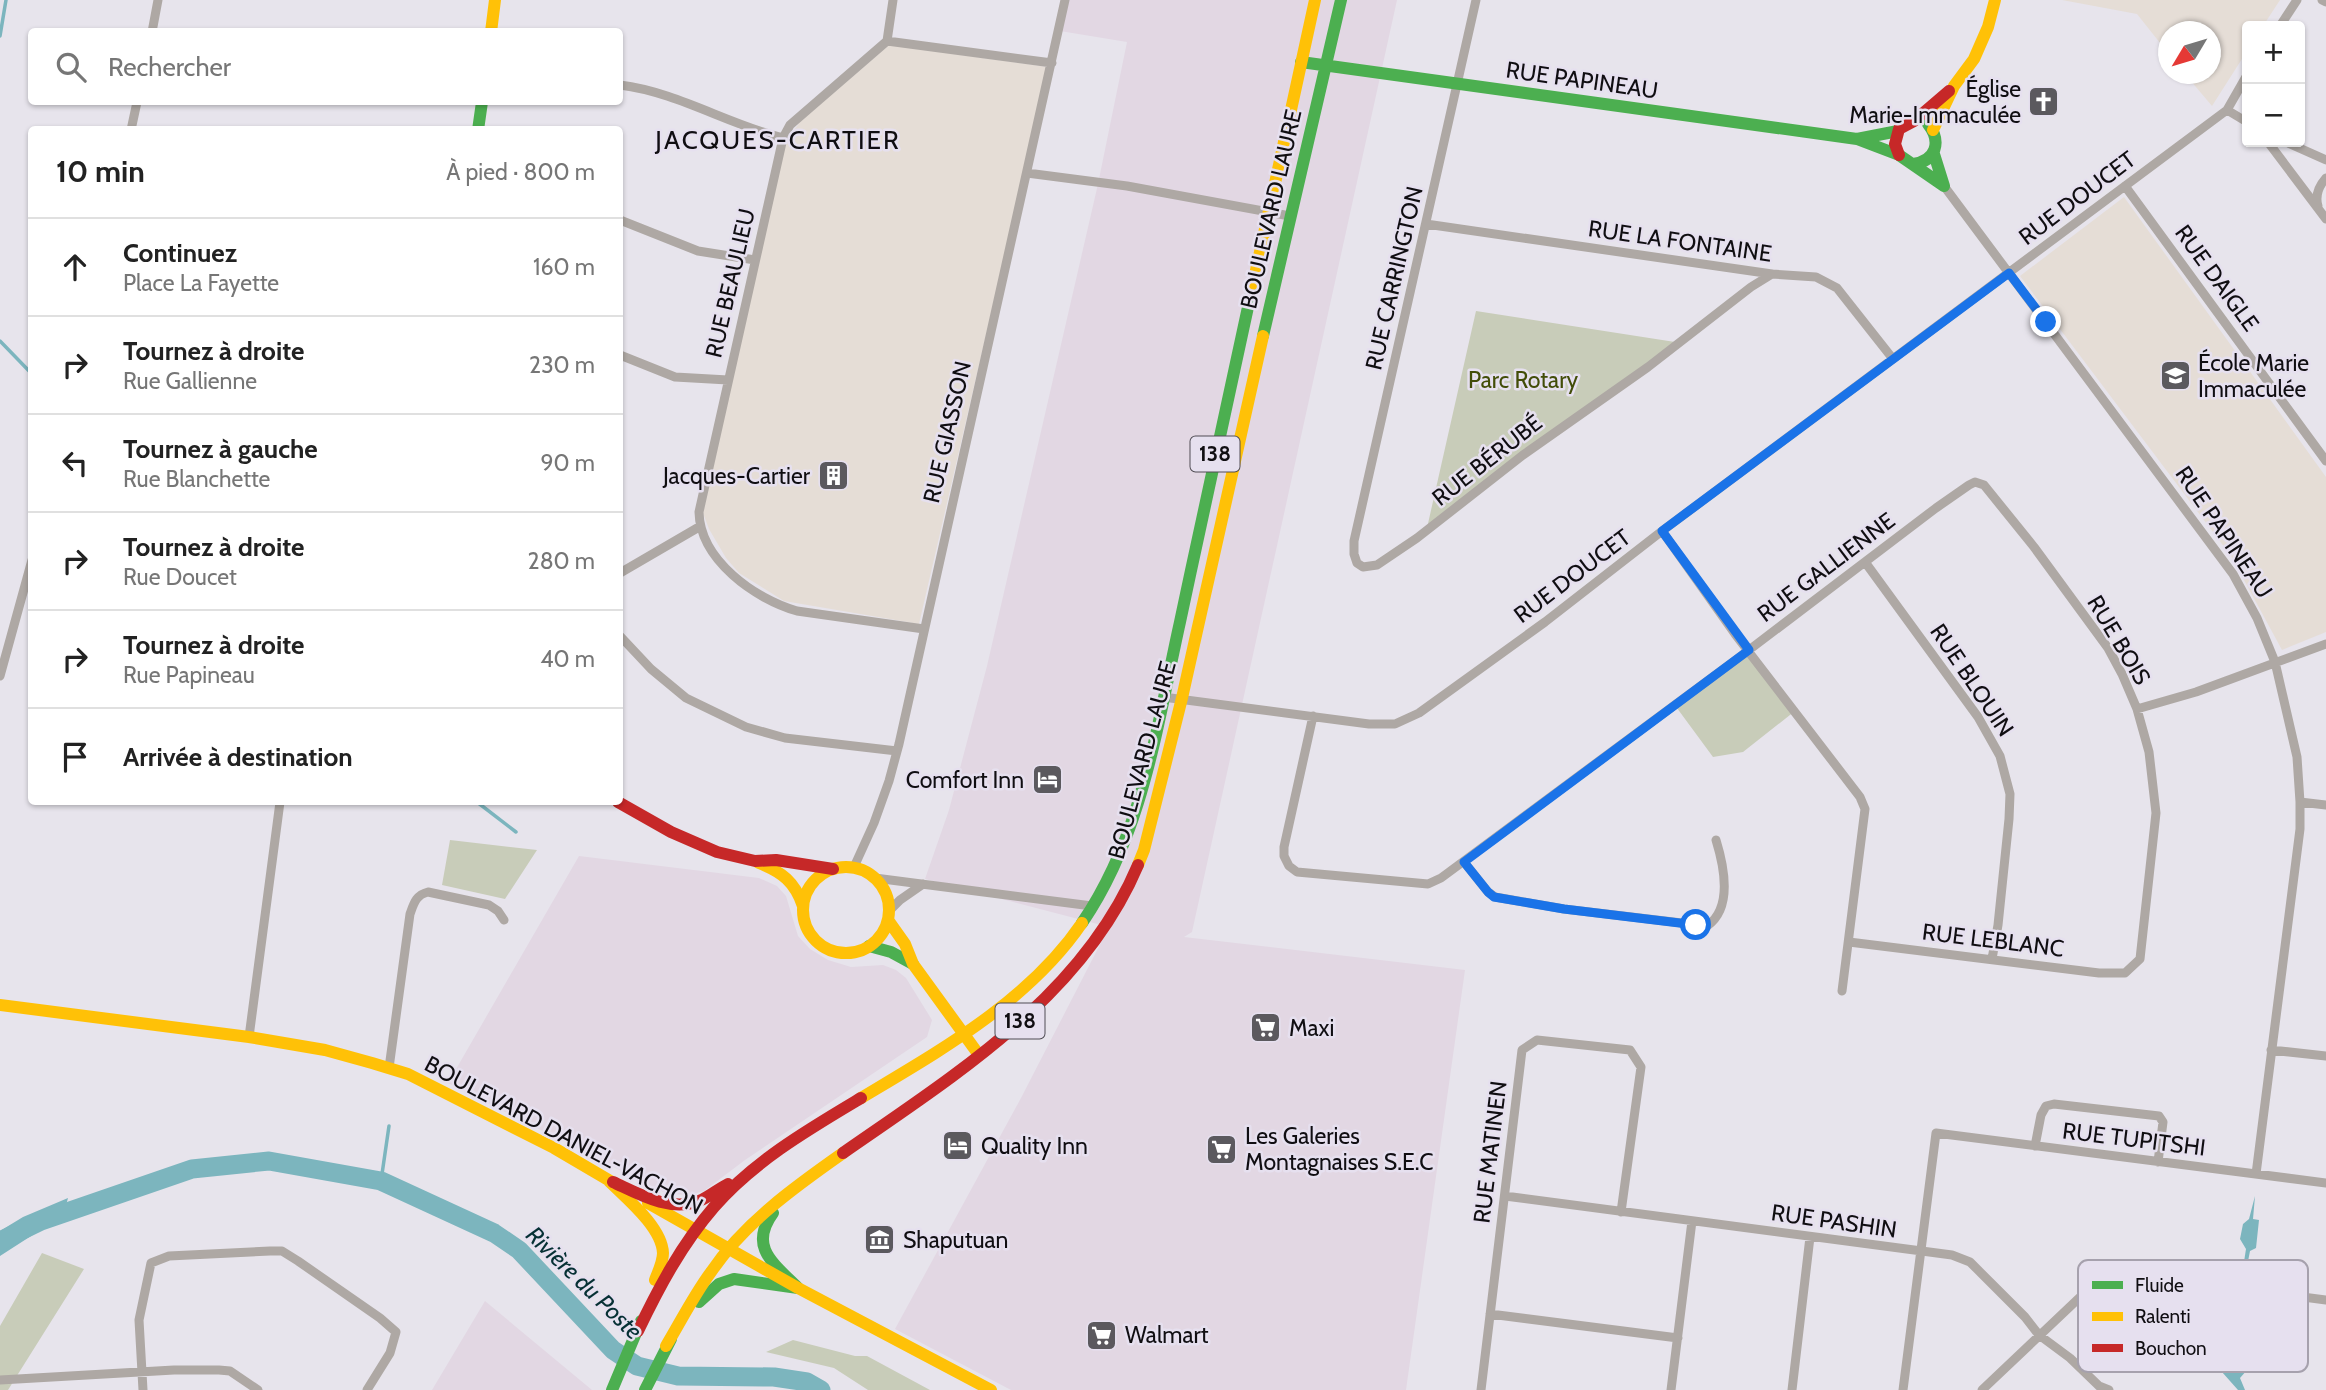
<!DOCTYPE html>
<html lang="fr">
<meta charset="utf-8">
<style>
:root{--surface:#fff;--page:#f2f2f2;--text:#222;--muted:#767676;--line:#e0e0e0}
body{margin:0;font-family:Cabin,sans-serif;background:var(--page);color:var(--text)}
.controls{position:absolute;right:21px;top:21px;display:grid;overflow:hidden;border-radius:7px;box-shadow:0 2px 5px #0004}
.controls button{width:63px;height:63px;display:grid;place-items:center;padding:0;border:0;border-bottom:2px solid var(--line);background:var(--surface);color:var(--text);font:35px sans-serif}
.compass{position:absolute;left:2158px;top:21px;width:63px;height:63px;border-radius:50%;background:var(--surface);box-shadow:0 2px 5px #0004;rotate:232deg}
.stop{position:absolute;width:21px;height:21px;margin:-16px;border:5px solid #1a73e8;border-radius:50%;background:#fff}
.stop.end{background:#1a73e8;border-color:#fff;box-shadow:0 2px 7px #0008}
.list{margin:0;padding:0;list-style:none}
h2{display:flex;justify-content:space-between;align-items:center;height:91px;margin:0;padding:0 28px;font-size:30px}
h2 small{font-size:23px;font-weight:400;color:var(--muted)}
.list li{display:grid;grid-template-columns:46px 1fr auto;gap:21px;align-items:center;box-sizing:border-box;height:98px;padding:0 28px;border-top:2px solid var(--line)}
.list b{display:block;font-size:26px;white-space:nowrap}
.list p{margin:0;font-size:23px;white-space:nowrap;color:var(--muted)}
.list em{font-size:23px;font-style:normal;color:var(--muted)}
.icon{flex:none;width:38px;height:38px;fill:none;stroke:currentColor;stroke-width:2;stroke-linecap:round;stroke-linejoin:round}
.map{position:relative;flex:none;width:2326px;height:1390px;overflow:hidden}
.search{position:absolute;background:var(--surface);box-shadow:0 2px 5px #0004;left:28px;top:28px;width:595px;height:77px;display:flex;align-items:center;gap:18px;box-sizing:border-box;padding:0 24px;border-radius:7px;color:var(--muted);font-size:26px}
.panel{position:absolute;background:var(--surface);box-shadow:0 2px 5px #0004;left:28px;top:126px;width:595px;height:679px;border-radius:7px}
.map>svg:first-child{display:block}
.commercial{fill:#e2d7e3}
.education{fill:#e5ddd6}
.green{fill:#c8ccb9}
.water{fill:#7cb5be}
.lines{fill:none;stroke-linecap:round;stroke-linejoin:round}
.stream{stroke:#7cb5be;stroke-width:3.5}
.river{stroke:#7cb5be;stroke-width:19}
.street{stroke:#aea8a4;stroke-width:9}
.fast{stroke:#4caf50;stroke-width:12}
.slow{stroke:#ffc107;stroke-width:12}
.jam{stroke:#c62828;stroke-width:12}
.route{stroke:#1a73e8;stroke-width:9}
.labels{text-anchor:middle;stroke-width:5;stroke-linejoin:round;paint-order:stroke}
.shield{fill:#e6e0ef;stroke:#504d54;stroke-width:2}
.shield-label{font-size:21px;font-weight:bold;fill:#100e12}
.street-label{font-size:23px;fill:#100e12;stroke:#e6e0ef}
.poi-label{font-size:23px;fill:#100e12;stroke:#e6e0ef;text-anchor:start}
.park-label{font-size:23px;fill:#424d08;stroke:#e6e0ef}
.water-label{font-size:24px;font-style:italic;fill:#063034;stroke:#e6e0ef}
.quarter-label{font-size:26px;letter-spacing:2px;fill:#100e12;stroke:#e6e0ef}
.key{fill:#e6e0ef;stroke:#a6a1ad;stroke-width:2}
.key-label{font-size:19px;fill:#100e12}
</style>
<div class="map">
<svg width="2326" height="1390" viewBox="0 0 2326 1390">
<rect width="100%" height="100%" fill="#e7e4ec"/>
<!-- commercial -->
<path class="commercial" d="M1061,0h336l-205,932 -8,5 281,33 -59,420h-395l-116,-61 126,-231 88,-171 -184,-48 24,-69 38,-144 111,-482 29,-142 -73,-12z
M579,856l180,22 18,8 9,10 12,40 12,13 18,11 23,7 32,-2 13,5 10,8 26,42 -5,17 -182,123 -41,31 -15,4 -22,-1 -219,-111z
M485,1301l107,89h-160z"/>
<!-- education -->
<path class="education" d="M2062,0h218l-17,26h-16v25l-35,55 -27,-32h25v-42h-42v21l-31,-39z
M889,45l159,22 -129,557 -135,-23 -45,-28 -13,-15 -17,-29 -6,-16 82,-371 15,-20z
M2124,197l202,280v155l-44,18 -51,-94 -211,-280z"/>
<!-- green -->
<path class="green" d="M1476,311l199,31 -248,186z
M1751,649l44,62 -52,41 -30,5 -39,-53z
M450,840l87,10 -32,49 -63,-14z
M42,1253l42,16 -76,121h-8v-64z
M793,1340l62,16h12l63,34h-62l-34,-22 -68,-16z"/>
<!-- water -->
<path class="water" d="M2255,1196l-2,23 6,1 -3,28 -6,3 -6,31 -3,-1 5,-32 -6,-10 3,-15 6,-5z
M68,1198l-6,22 -17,7 -45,29v-25l23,-14z
M2238,1312l1,10 10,-6 5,7 -7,47 -7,8 5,12h-7l-16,-18 7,-47 7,-4z"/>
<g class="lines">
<!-- stream -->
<path class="stream" d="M0,36l6,-36
M0,341l32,33
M477,802l39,30
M381,1181l8,-55"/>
<!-- river -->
<path class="river" d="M0,1241l41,-20 151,-52 77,-8 112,20 113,52 25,17 94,100 24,16 41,10 96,1 33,5 14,8"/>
<!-- street -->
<path class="street" d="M893,0l-6,41 -97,84 -7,13 -84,374c1,48 56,87 98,99l127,18
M1476,0l-122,541v13l3,9 6,4 14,-2 40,-27 106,-83 125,-88 103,-80 21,-13
M2322,0l4,2
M2280,26l17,-26
M152,32l6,-32
M887,41l165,22
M620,85c57,7 107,39 163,53
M2227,110l20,12
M131,130l6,-28
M2268,142l58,77
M2286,142l40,18
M1027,173l100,13 163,30
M1944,186l289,388 24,44 18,44 22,95 3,45v27l-44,345
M2125,186l201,275
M2318,206c-3,-10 1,-20 8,-28
M620,220l78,31 57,9
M1426,224l346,50 44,3 21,11 56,71
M620,355l55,22 53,3
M1662,531l73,103 125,163 5,12 -23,182
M1865,562l113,155 22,39 10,38 -1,25 -11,106 -6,34
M620,573l79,-46
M620,636l31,33 35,29 60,29 39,11 112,13
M0,676l32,-116
M1163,697l206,27h26l24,-11 126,-91 117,-91 565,-421 20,-35
M2137,709l59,-17 130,-48
M1313,716l-29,131v9l5,10 8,6 131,12 13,-6 308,-228 187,-142 33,-23 6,-3 9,3 50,62 74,101 14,26 15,35 12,43 7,61 -16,146 -15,14h-26l-250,-31
M2300,802l26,3
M1464,862l24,30 7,5 69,12 143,17c26,-18 17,-60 9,-86
M854,867l20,-44 15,-42 10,-37 166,-744
M875,878l217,28
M889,911l11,-11 23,-16
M249,1037l31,-235
M2271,1050l55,6
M389,1068l21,-154c4,-11 6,-19 18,-22l61,13 9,6 6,9
M2035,1146l6,-31 5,-9 8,-2 105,12 4,6 -5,40
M1505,1196l447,59 18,7 55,55 14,18 31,23 29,28 10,4
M1490,1314l188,24
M0,1380l174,-10h45l11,1 28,19
M143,1390l-4,-70 12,-57 18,-7 101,-5h12l16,10 82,57 16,14 -6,21 -23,37
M1481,1390l41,-340 15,-10 93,10 11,17 -20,145
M1671,1390l21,-169
M1792,1390l18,-153
M1903,1390l33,-257 390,50
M1982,1390l114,-108 11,-4h49l170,22"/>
<!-- fast -->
<path class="fast" d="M1301,62l556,77 42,16 45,31
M478,130l4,-28
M1857,139l41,-8
M1934,154l10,32
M1913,164c23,-3 29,-22 15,-40
M1263,336l78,-336
M1082,923c61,-89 75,-198 98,-301 24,-113 49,-226 73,-338
M869,946l22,6 22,12
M773,1213c-25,34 1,51 25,75
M699,1302l20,-18 15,-5 64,9
M612,1390l29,-69
M645,1390l26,-51"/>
<!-- slow -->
<path class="slow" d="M491,32l4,-32
M1933,130l21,-44 20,-27 14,-32 7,-27
M1253,284l62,-284
M759,863c23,9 36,19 44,43
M1138,865l6,-15 38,-152 81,-362
M803 910a43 43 0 1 1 86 0a43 43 0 1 1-86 0Z
M888,920l17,24 8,20 66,91
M0,1005l249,32 76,13 47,13 36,11 146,74 63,37
M861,1098c80,-48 168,-97 221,-175
M609,1181c17,17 53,46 54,72 0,9 -5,19 -8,27
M648,1203l150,85 193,102
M666,1346c15,-25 28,-51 45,-74 33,-49 85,-86 132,-119"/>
<!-- jam -->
<path class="jam" d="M1899,155l-4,-11 4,-15 15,-8 35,-30
M618,802l53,30 46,20 38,9 21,-1 57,9
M843,1153c112,-78 240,-157 295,-288
M613,1182c26,12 56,30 86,19 10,-4 19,-12 29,-17
M638,1331c21,-44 44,-87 76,-124 40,-46 95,-78 147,-109"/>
</g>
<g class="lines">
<!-- route -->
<path class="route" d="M1696,925l-132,-16 -70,-12 -6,-5 -24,-30 285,-212 -87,-119 347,-258 37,49"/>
</g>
<!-- icons -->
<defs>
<symbol id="church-square" viewBox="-11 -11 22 22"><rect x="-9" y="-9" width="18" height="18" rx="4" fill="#5b595e" stroke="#e6e0ef"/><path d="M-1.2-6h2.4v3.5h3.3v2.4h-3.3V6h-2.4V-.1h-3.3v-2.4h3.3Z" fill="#fff"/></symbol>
<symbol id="school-square" viewBox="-11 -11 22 22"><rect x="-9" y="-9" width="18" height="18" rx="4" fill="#5b595e" stroke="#e6e0ef"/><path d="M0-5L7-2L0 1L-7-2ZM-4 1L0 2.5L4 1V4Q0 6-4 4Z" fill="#fff"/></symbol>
<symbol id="building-square" viewBox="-11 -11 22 22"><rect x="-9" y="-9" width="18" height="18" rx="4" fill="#5b595e" stroke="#e6e0ef"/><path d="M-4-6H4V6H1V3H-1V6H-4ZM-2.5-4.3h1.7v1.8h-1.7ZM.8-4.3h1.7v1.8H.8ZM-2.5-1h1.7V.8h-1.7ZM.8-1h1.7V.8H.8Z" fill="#fff"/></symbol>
<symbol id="hotel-square" viewBox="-11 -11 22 22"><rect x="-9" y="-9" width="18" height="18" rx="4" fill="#5b595e" stroke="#e6e0ef"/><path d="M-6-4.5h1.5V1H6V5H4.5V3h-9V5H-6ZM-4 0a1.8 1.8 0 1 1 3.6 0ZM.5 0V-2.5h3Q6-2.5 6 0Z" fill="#fff"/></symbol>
<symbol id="supermarket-square" viewBox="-11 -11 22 22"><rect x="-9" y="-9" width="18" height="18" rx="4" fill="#5b595e" stroke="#e6e0ef"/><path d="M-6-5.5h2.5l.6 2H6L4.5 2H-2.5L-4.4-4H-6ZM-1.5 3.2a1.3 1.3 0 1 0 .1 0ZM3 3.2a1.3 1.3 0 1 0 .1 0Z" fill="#fff"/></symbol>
<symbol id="museum-square" viewBox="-11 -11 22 22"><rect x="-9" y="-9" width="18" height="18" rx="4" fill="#5b595e" stroke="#e6e0ef"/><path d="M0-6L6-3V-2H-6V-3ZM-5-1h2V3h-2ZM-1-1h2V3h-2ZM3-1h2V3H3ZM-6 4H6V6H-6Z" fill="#fff"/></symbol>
</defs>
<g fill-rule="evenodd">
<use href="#church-square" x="2026" y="84" width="35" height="35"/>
<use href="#school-square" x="2158" y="358" width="35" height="35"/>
<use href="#building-square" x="816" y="458" width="35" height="35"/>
<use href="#hotel-square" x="1030" y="762" width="35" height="35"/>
<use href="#supermarket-square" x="1248" y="1010" width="35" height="35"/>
<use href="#hotel-square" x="940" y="1128" width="35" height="35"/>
<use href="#supermarket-square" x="1204" y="1132" width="35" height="35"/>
<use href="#museum-square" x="862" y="1222" width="35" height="35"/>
<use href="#supermarket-square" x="1084" y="1318" width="35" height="35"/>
</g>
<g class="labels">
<!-- shield labels -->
<g class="shield">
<rect x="1190.5" y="436.5" width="49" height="35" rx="5"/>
<rect x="995.5" y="1003.5" width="49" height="35" rx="5"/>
</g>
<g class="shield-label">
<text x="1215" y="461">138</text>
<text x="1020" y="1028">138</text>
</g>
<!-- street labels -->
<g class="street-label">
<text transform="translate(1582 80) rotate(8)" y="8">RUE PAPINEAU</text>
<text transform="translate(2077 198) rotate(-37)" y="8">RUE DOUCET</text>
<text transform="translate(1271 209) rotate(-77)" y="8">BOULEVARD LAURE</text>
<text transform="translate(1680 241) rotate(8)" y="8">RUE LA FONTAINE</text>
<text transform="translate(1394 278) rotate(-77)" y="8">RUE CARRINGTON</text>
<text transform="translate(2217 278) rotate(54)" y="8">RUE DAIGLE</text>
<text transform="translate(730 283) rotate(-77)" y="8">RUE BEAULIEU</text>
<text transform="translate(947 432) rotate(-77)" y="8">RUE GIASSON</text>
<text transform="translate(1487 460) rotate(-38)" y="8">RUE BÉRUBÉ</text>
<text transform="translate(2224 532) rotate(56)" y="8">RUE PAPINEAU</text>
<text transform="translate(1826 567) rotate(-37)" y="8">RUE GALLIENNE</text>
<text transform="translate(1572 576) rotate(-37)" y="8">RUE DOUCET</text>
<text transform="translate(2119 640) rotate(59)" y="8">RUE BOIS</text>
<text transform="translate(1972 680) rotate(56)" y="8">RUE BLOUIN</text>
<text transform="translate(1142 760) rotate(-75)" y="8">BOULEVARD LAURE</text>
<text transform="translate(1993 940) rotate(7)" y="8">RUE LEBLANC</text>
<text transform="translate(564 1135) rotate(28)" y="8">BOULEVARD DANIEL-VACHON</text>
<text transform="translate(2134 1139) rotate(7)" y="8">RUE TUPITSHI</text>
<text transform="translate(1490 1152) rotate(-83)" y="8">RUE MATINEN</text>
<text transform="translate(1834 1221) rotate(8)" y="8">RUE PASHIN</text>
</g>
<!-- poi labels -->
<g class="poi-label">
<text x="2021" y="97" text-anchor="end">Église<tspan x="2021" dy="26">Marie-Immaculée</tspan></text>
<text x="2198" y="371">École Marie<tspan x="2198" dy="26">Immaculée</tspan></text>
<text x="810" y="484" text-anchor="end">Jacques-Cartier</text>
<text x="1024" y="788" text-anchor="end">Comfort Inn</text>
<text x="1289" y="1036">Maxi</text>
<text x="1245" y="1144">Les Galeries<tspan x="1245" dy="26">Montagnaises S.E.C</tspan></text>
<text x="981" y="1154">Quality Inn</text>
<text x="903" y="1248">Shaputuan</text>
<text x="1125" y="1343">Walmart</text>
</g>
<!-- park labels -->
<g class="park-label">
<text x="1523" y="388">Parc Rotary</text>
</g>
<!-- water labels -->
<g class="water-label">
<text transform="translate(584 1283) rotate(44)" y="8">Rivière du Poste</text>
</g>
<!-- quarter labels -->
<g class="quarter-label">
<text x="778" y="149">JACQUES-CARTIER</text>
</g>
</g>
<!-- legend -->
<rect x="2078" y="1260" width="230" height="112" rx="10" class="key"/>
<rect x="2092" y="1281" width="31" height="8" fill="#4caf50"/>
<rect x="2092" y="1312" width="31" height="9" fill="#ffc107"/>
<rect x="2092" y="1344" width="31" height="8" fill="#c62828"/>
<g class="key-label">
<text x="2135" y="1292">Fluide</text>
<text x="2135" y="1323">Ralenti</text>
<text x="2135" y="1355">Bouchon</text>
</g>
</svg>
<div class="controls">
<button>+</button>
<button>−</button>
</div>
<svg class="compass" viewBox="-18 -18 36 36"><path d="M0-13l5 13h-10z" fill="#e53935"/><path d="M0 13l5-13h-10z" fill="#767676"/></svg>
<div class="stop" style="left:1696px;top:925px"></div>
<div class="stop end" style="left:2046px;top:322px"></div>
<div class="search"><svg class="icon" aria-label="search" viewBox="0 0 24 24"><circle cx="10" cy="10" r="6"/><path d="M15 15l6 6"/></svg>Rechercher</div>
<section class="panel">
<h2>10 min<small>À pied · 800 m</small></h2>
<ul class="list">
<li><svg class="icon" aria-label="ahead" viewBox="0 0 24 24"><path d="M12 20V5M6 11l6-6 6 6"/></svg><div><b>Continuez</b><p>Place La Fayette</p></div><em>160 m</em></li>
<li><svg class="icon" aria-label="right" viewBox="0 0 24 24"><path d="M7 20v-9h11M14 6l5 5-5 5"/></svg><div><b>Tournez à droite</b><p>Rue Gallienne</p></div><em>230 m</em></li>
<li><svg class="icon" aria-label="left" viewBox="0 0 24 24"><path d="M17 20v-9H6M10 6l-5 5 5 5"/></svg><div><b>Tournez à gauche</b><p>Rue Blanchette</p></div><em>90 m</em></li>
<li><svg class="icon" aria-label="right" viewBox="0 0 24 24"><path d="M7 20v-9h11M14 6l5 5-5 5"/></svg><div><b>Tournez à droite</b><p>Rue Doucet</p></div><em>280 m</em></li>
<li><svg class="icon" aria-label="right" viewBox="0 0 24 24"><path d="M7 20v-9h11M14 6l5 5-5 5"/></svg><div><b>Tournez à droite</b><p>Rue Papineau</p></div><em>40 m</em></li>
<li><svg class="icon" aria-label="arrive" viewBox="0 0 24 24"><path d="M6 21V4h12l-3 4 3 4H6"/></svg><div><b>Arrivée à destination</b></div></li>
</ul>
</section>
</div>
